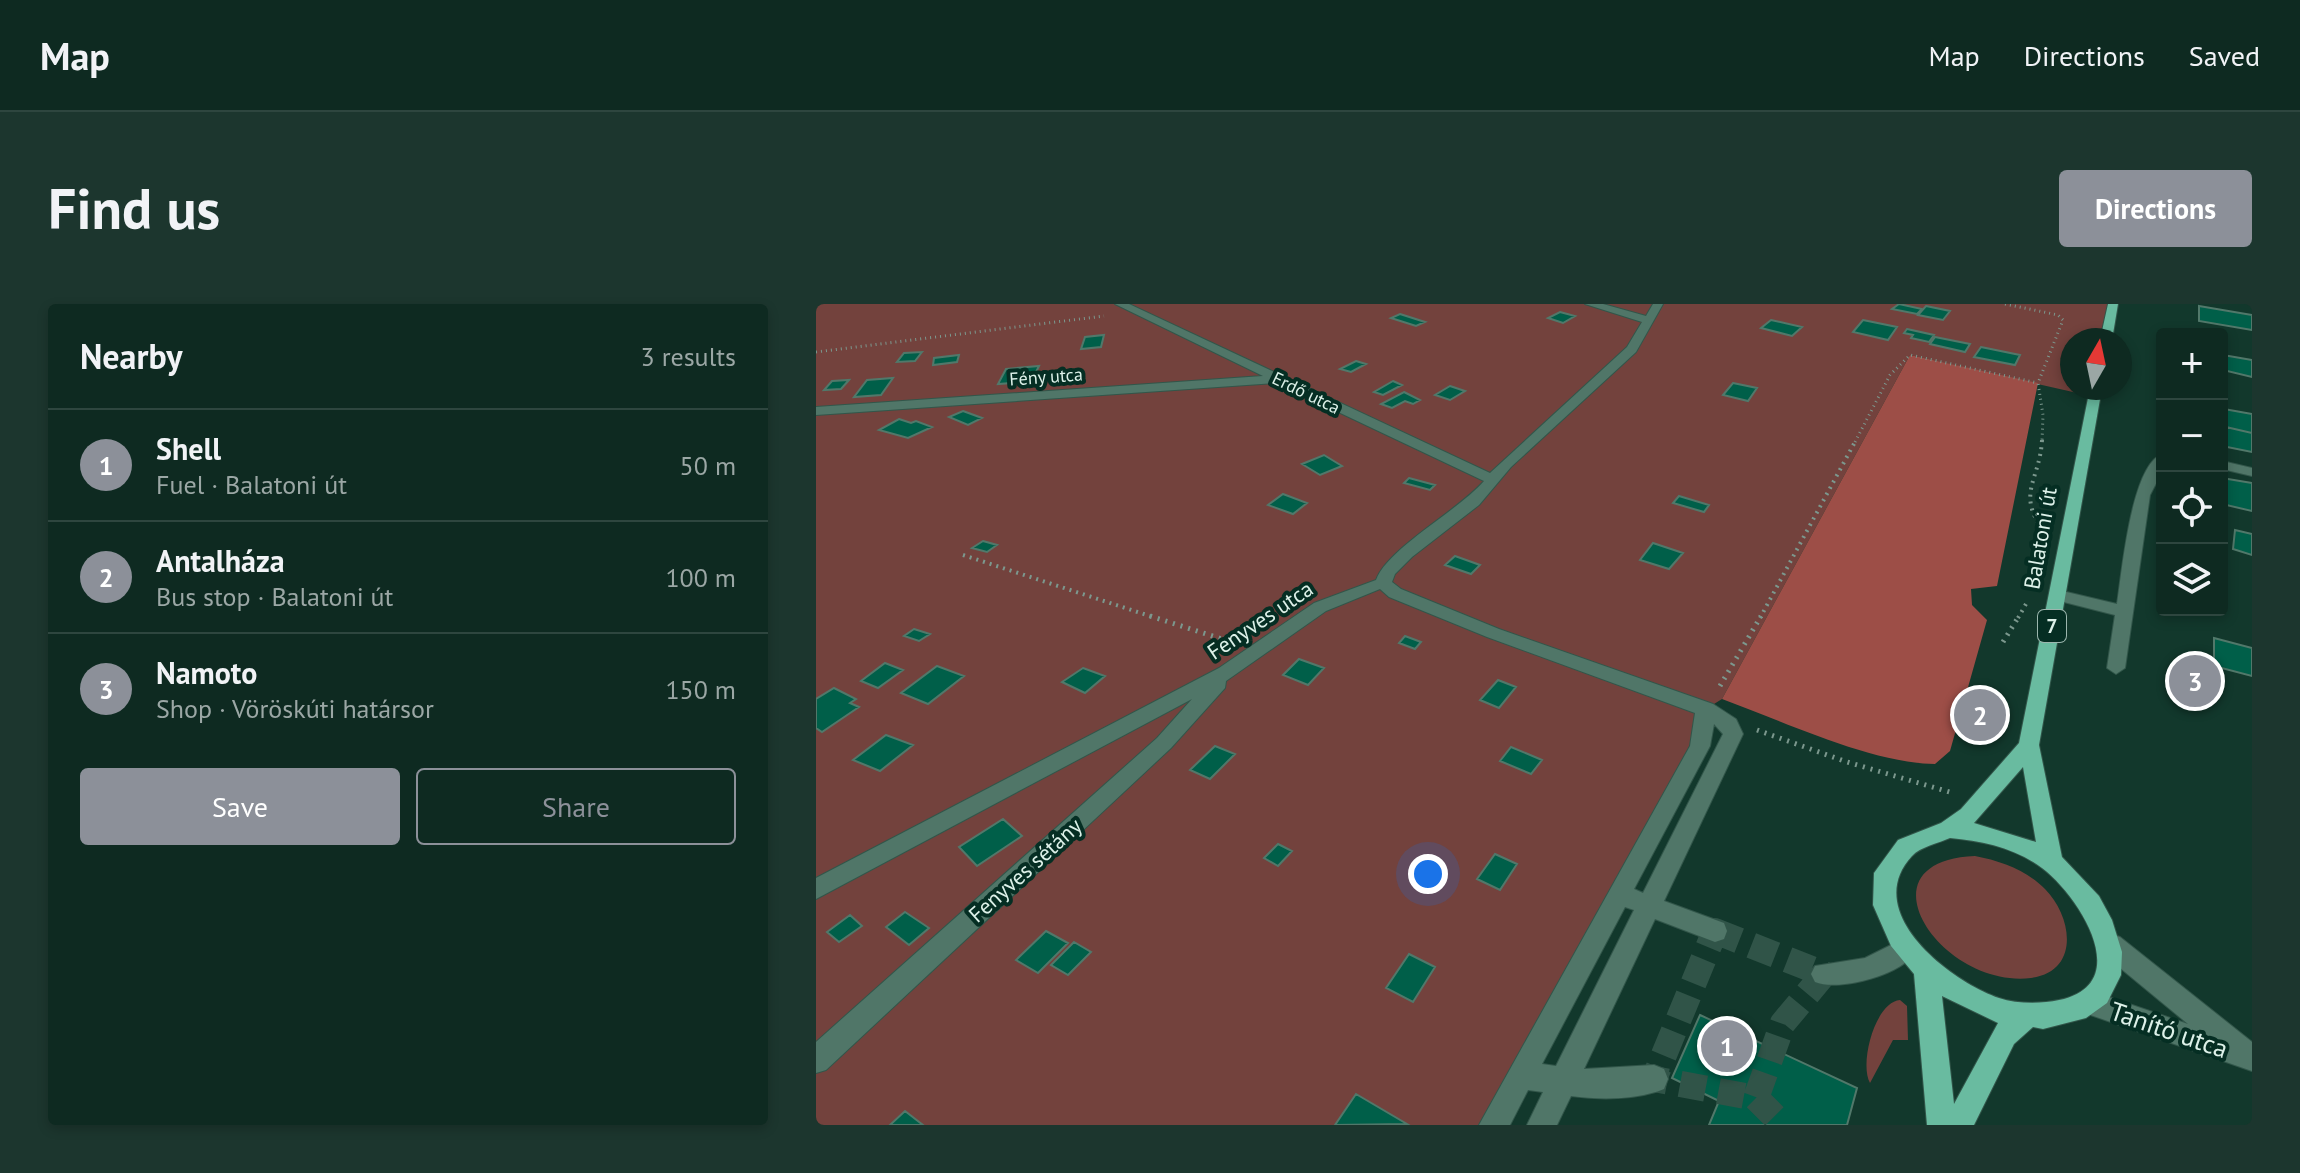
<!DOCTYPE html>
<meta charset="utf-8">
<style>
:root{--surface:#0e2a21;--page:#1c362e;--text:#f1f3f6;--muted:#9ba7a5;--line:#2e463f;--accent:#8c9099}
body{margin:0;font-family:"PT Sans",sans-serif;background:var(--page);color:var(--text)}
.controls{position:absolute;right:24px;top:24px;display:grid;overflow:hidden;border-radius:8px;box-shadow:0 4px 12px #0003}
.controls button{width:72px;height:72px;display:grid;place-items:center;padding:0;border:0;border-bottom:2px solid var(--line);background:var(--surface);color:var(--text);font:40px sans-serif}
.compass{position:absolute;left:1244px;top:24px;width:72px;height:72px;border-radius:50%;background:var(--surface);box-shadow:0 4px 12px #0003;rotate:9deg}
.you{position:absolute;left:612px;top:570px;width:28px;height:28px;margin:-20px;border:6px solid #fff;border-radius:50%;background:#1a73e8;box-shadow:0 0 0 12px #1a73e833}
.badge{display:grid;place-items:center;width:52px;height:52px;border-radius:50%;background:var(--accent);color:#fff;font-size:26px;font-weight:700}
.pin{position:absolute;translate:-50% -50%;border:4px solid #fff;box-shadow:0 2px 8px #0006}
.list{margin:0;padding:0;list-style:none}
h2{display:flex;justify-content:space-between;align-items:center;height:104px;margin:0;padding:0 32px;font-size:34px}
h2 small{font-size:26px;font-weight:400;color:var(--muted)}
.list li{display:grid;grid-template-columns:52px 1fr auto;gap:24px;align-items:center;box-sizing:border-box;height:112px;padding:0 32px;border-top:2px solid var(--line)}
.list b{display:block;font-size:30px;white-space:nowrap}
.list p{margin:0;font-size:26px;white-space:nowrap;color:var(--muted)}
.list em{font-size:26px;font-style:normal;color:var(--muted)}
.actions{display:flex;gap:16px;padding:24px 32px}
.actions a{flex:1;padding:18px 0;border:2px solid var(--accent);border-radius:8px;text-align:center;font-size:28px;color:var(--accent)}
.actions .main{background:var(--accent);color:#fff}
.icon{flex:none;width:44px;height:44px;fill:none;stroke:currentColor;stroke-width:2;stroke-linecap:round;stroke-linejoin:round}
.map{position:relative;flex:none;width:1436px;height:821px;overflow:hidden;border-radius:8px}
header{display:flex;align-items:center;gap:48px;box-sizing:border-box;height:112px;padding:0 40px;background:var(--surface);border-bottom:2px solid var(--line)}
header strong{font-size:38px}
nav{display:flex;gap:44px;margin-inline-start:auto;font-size:28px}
.intro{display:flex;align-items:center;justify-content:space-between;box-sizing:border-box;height:192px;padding:0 48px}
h1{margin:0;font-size:56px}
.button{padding:20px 36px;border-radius:8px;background:var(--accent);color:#fff;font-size:28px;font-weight:700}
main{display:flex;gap:48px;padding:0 48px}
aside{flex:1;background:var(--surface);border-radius:8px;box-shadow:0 4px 12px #0003}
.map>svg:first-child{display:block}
.green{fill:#73423d}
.forest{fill:#9d4e47}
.building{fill:#005f49;stroke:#51786a;stroke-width:2}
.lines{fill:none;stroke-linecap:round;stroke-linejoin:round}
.minor-tunnel{stroke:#305448;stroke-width:26;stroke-dasharray:26 13;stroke-linecap:butt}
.minor-casing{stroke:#32564a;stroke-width:2}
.major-casing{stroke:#32564a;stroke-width:2}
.path-far2{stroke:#7c988e;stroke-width:3;stroke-dasharray:1 4;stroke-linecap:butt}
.path-far1{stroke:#7c988e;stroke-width:4;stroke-dasharray:2 5;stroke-linecap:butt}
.path{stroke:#7c988e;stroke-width:5;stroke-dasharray:2 6;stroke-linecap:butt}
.minor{fill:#507668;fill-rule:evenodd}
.major{fill:#69bba0;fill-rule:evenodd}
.labels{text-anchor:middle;stroke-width:8;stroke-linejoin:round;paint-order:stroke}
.far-street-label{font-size:18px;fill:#ddf1e9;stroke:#052e23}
.shield{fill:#052e23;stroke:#9cb6ae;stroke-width:2}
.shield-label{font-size:20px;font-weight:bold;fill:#ddf1e9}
.street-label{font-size:22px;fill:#ddf1e9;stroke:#052e23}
.near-street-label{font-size:26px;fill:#ddf1e9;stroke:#052e23}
</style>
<header>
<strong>Map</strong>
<nav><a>Map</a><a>Directions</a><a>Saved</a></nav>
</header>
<div class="intro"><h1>Find us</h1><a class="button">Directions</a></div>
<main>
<aside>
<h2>Nearby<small>3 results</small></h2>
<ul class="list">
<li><span class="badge">1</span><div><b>Shell</b><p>Fuel · Balatoni út</p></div><em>50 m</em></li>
<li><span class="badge">2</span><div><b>Antalháza</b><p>Bus stop · Balatoni út</p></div><em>100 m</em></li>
<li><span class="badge">3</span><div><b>Namoto</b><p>Shop · Vöröskúti határsor</p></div><em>150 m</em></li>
</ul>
<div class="actions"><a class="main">Save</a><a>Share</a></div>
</aside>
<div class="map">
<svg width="1436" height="821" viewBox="0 0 1436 821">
<rect width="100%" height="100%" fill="#12382c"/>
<!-- green -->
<path class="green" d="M0,0h1297l-7,36h-34v48h24l-1,9 -185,-42 -188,344 -16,10 -1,18 -211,398h-678z
M1159,552c26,5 51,14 70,33 27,27 36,82 -14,89 -90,11 -176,-117 -56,-122z
M1084,696l7,6 1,34h-15l-23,43c-11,-19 5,-81 30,-83z"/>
<!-- forest -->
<path class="forest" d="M1094,51l128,28 -41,203 -26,3 1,16 15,15 -37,131 -15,13c-65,-1 -150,-42 -213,-65z"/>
<!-- building -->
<path class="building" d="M1083,0l23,5 -5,5 -25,-5z
M1110,2l24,5 -7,9 -25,-5z
M1383,2l53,9v15l-53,-9z
M744,8l15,4 -12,7 -15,-5z
M584,10l25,8 -9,4 -25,-8z
M955,16l31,7 -10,9 -31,-8z
M1047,16l34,7 -9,13 -35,-8z
M1091,25l27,6 -5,7 -18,-4 2,-3 -9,-2z
M288,31l-3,12 -20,2 4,-12z
M1119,33l35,7 -5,8 -35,-8z
M1165,43l39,8 -5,10 -41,-8z
M106,48l-7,9 -18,1 7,-9z
M143,51l-2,7 -24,3 1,-7z
M1407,51l29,5v17l-29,-7z
M540,57l10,3 -15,8 -11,-3z
M223,62l-3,6h-11l-1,4h5l-3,6 -28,2 8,-15z
M77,74l-12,17 -27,2 13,-17z
M33,76l-8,9 -17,1 8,-9z
M577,77l9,4 -19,10 -9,-3z
M917,79l24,5 -9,13 -25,-6z
M634,82l15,5 -15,9 -15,-5z
M588,88l16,8 -7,4 -8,-3 -13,7 -11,-4z
M1408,105l28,5v19l-26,-6z
M147,107l19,7 -14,7 -19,-8z
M83,115l12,4 5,-2 16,6 -24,11 -29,-8z
M1410,123l26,6v19l-30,-6z
M508,151l18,11 -22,9 -18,-11z
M593,174l26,7 -5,5 -26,-7z
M1406,174l30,5v28l-30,-7z
M467,190l24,9 -14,11 -25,-9z
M863,192l30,9 -5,7 -31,-9z
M1419,226l17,4v21l-19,-6z
M167,237l14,4 -10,7 -15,-4z
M837,239l30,10 -14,16 -29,-9z
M639,252l25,9 -9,9 -26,-9z
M98,325l16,5 -11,7 -15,-5z
M589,332l16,6 -6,7 -16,-6z
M1398,334l38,10v28l-38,-10z
M483,355l25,9 -16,17 -25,-10z
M69,359l18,7 -25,18 -17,-7z
M121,362l27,10 -36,28 -27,-11z
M267,364l22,8 -20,17 -23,-11z
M682,376l18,7 -17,21 -19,-8z
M18,384l22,11 -6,4 9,4 -37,25 -6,-4v-29z
M70,431l27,10 -33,26 -27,-11z
M399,442l20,8 -25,25 -20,-9z
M695,443l31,13 -11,14 -31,-13z
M187,515l19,17 -45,30 -18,-19z
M462,540l14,7 -14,15 -14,-8z
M679,550l22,10 -17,26 -23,-11z
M89,608l24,16 -20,17 -23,-18z
M34,611l12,11 -23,16 -12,-10z
M230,627l22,12 -30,30 -22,-13z
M258,638l17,10 -23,23 -17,-10z
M593,650l26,13 -22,35 -27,-14z
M884,711l157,73 -10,37h-138l10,-24 -47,-23z
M540,790l51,30 -72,1z
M89,807l18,14h-33z"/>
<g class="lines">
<!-- minor-tunnel -->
<path class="minor-tunnel" d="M899,627l109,43 -41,49 -27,75 -102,-19z
M940,794l27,27"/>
<defs>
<path id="minor" d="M299,0h14l361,169 137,-126 15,-25 -57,-18h18l43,12 7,-12h10l-27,48 -125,115 -32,38 -67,52 -17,17 -3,8 9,7 98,40 214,75 23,15 7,15 -79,167 60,22 3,8 -3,8 -9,3 -60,-23 -71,150 70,-4 10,4 4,10 -4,10c-27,11 -64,11 -93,7l-14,29h-30l16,-33 -15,-2 -18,35h-31l211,-379 5,-33 -208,-76 -98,-40 -9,-8 -54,22 -100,70 -1,7 -54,60 -345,322 -10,3v-31l341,-304 35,-39 -376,200v-21l403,-210 95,-65 62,-23c12,-32 82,-69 108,-99l-207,-98 -461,32v-8l447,-31zM898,420l9,10 -80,159 -9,-4 76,-143zM809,603l9,3 -78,156 -14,-2z
M1346,150v18l-12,23 -25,173 -9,6 -9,-6 8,-53 -63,-16 -3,-4 9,-5 59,14c5,-32 14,-138 45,-150z
M1406,157l30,7v8l-30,-7z
M1295,630l9,3 132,105v29l-173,-60 -4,-9 4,-9 9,-3 100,34 -86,-71 -4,-8 4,-8z
M1089,634l9,3 4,8c-12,25 -78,43 -103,33l-4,-8 4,-8 50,-8z"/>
<path id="major" d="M1292,0h10l-6,36h-12z
M1274,84h12l-63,357 23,112 37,39 13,24 10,32 -1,23 -14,28 -21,15 -43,11 -10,-2 -19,17 -40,81h-47l-13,-151 -23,-28 -18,-41 1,-32 24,-33 43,-17 20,-14 58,-66zM1207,463l13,75 -62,-19zM1134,534c33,3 65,10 92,30 37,28 94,116 17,132 -18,4 -42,4 -60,-2 -49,-17 -139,-86 -87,-142 8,-9 27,-13 38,-18zM1126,692l56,27 -44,81z"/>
</defs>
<!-- minor casing -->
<use href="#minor" class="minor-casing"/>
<!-- major casing -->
<use href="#major" class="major-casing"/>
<!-- path-far2 -->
<path class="path-far2" d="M1189,0l53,11 5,5 -25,63 5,32 -1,27
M0,48l288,-36
M1039,138l35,-67 20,-20 128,28"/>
<!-- path-far1 -->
<path class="path-far1" d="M1226,136c-2,40 -26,53 1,90
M147,251l193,63
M944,314l96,-178
M1202,314l8,-14"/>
<!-- path -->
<path class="path" d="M334,312l75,24
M1187,338l16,-26
M904,382l41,-70
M941,426l90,32 106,31"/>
<!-- minor -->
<use href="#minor" class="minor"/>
<!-- major -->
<use href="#major" class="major"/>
</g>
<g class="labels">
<!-- far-street labels -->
<g class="far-street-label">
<text transform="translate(230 73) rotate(-4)" y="6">Fény utca</text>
<text transform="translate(490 89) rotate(26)" y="6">Erdő utca</text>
</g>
<!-- shield labels -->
<rect class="shield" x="1222" y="306" width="28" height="32" rx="6"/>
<g class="shield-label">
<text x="1236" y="329">7</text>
</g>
<!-- street labels -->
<g class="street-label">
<text transform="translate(1224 234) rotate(-80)" y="8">Balatoni út</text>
<text transform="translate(444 316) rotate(-34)" y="8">Fenyves utca</text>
<text transform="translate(209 566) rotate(-42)" y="8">Fenyves sétány</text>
</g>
<!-- near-street labels -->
<g class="near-street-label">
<text transform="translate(1353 726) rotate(19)" y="9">Tanító utca</text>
</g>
</g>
</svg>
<div class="controls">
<button>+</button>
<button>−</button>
<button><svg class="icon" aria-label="locate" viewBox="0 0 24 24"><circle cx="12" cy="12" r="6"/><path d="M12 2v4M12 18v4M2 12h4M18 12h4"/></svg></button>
<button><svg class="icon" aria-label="layers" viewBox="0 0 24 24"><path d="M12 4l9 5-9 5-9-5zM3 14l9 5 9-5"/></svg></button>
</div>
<svg class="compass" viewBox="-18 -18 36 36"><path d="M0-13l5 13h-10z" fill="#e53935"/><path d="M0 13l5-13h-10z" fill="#9ba7a5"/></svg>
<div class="you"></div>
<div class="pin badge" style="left:911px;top:742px">1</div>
<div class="pin badge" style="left:1164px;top:411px">2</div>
<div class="pin badge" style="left:1379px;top:377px">3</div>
</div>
</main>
